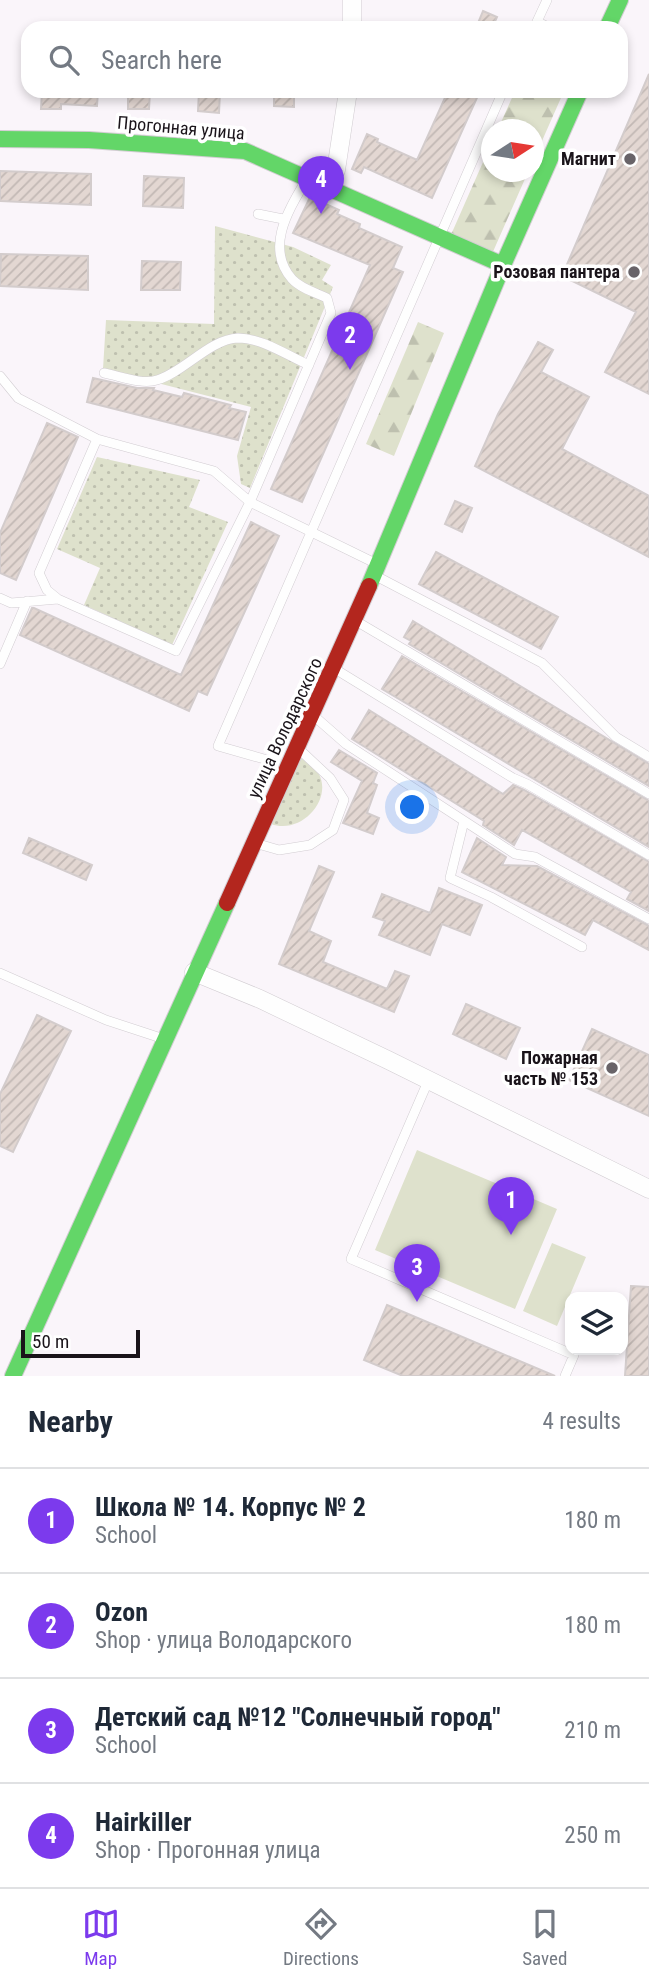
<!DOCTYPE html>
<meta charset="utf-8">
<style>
:root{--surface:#fff;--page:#f6f6f7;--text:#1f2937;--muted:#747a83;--line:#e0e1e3;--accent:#7c3aed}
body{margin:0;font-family:"Roboto Condensed",sans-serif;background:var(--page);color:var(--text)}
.controls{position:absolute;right:21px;bottom:21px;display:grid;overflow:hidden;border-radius:14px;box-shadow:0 4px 10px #0003}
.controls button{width:63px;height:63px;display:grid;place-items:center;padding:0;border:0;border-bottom:2px solid var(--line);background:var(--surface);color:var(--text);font:35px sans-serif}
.compass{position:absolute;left:481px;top:119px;width:63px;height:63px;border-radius:50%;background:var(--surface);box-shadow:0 4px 10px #0003;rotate:78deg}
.scale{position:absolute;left:21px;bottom:18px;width:119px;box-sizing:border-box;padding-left:7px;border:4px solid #1a141a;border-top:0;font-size:19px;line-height:24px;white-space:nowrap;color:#1a141a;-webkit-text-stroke:5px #fff;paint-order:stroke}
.you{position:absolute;left:413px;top:808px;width:24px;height:24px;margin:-18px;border:5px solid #fff;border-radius:50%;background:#1a73e8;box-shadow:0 0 0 10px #1a73e833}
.badge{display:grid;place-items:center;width:46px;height:46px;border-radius:50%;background:var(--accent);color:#fff;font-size:23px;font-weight:700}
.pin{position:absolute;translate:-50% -58px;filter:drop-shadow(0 2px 4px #0008)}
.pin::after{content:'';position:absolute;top:37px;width:24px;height:21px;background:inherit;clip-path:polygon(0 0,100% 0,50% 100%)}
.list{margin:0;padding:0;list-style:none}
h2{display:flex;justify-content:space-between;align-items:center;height:91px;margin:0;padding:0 28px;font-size:30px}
h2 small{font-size:23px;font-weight:400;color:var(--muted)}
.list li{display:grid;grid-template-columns:46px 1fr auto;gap:21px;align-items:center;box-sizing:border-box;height:105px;padding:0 28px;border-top:2px solid var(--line)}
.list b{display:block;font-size:26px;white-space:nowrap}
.list p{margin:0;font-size:23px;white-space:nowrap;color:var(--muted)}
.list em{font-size:23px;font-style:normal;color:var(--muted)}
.icon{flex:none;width:38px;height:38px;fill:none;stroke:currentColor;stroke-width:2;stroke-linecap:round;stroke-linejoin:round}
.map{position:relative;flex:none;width:649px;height:1376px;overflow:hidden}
.search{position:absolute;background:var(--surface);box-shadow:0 4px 10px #0003;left:21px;right:21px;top:21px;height:77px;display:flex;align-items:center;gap:18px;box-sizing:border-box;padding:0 24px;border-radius:21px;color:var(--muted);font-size:26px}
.sheet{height:511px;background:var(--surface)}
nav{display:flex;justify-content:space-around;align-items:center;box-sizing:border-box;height:98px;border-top:2px solid var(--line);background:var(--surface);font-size:19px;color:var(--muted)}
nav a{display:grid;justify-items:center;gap:4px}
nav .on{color:var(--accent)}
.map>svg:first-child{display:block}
.grass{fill:url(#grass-dots)}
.forest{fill:url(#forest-firs)}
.park{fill:#dee1cc}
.building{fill:url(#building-hatch);stroke:#d3cccc;stroke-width:2}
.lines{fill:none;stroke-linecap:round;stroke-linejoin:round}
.lane-casing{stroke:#d2cdd2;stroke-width:10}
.street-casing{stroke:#d2cdd2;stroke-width:19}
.fast-casing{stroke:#d2cdd2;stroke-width:18}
.jam-casing{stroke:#d2cdd2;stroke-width:18}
.lane{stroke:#fefefe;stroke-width:9}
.street{stroke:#fefefe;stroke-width:18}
.fast{stroke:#63d668;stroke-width:16}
.jam{stroke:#b3261e;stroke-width:16}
.poi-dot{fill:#686368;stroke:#fff;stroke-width:2.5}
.labels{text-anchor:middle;stroke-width:7;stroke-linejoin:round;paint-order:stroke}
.street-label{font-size:18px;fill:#1a141a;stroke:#fff}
.poi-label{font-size:18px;font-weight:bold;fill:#1a141a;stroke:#fff;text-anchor:end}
</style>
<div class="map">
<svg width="649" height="1376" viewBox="0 0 649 1376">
<defs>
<pattern id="grass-dots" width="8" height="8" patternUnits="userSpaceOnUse" patternTransform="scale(1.75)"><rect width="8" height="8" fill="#dee1cc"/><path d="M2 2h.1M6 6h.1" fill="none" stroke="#bec0af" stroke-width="1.8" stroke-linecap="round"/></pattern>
<pattern id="forest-firs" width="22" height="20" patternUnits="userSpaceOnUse" patternTransform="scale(1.75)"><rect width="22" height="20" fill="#dee1cc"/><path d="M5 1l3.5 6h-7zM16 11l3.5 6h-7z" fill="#bec0af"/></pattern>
<pattern id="building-hatch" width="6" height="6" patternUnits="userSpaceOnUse" patternTransform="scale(1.75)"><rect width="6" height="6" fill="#e3d7d2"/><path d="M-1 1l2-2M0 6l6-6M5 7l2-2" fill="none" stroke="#c2b8b4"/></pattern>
</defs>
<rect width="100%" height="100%" fill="#faf5fa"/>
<!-- grass -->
<path class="grass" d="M215,226l78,21 38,18 -9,15 11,7 -83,201 -9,-4 -4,-28 14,-49 -148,-38 3,-49 108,4z
M97,457l103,23 -11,27 39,15 -56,123 -88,-40 16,-37 -43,-19z
M300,758c48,21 9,80 -29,66z"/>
<!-- forest -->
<path class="forest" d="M515,91h49l-30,68v-29l-36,-1z
M491,144v28h37l-36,82 -42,-17z
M418,322l26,11 -50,123 -28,-12z"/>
<!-- park -->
<path class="park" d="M417,1150l140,59 -42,100 -140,-59z
M552,1243l34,14 -29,69 -34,-15z"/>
<!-- building -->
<path class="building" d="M483,11l14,6 -5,11h-16z
M649,74v320l-44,-22 31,-60 -74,-36z
M42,91h56l-1,15 -36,-2v5h-20z
M128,91h22l-1,18h-21z
M199,91h21l-1,22 -21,-2z
M274,91h20v16l-20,-1z
M448,91h32l-48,107 -68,-31 -3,6 -9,-4 15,-35 11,5 -1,3 40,18z
M0,171l91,3v31l-91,-4z
M144,176l40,2 -1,30 -40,-2z
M310,197l29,13 -2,4 23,10 -1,4 43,19 -9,21 10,4 -101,230 -31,-13 99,-224 -77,-32z
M1,254l87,2v34l-88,-4z
M142,261l39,1 -1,28h-39z
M538,342l15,8 -12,22 48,25 -27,52 87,47v61l-174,-91 23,-52z
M93,378l44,10h17l-1,2 29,7 2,-4 47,12 -2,3 17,4 -8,28 -151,-38z
M47,423l31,14 -62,143 -16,-7v-40z
M455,501l17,7 -10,24 -17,-8z
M251,522l28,14 -72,159 -9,-4 -9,20 -169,-76 12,-27h2l147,67z
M436,552l122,65 -17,32 -122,-65z
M413,621l236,143v22l-240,-142 2,-3 -7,-4z
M402,656l247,145v46l-267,-158z
M369,710l134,84 10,-9 11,5 125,72v49l-22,-12 4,-7 -109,-62 -8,15 -31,-20 1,-4 -132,-82z
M339,750l38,23 -4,10 4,2 -10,28 12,5 -6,16 -30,-11 19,-42 -31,-19z
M29,838l63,27 -6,15 -63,-27z
M477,838l29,19 -4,8 35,1 112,60v24l-56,-30 -8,15 -123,-63z
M319,866l15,6 -25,59 22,10 -8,21 64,27 8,-18 14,5 -15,36 -115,-48z
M439,888l43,17 -12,30 -28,-11 -12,31 -51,-20 6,-14 -12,-4 9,-23 48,19z
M466,1004l54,24 -14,31 -53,-25z
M37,1015l34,16 -58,121 -13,-6v-52z
M592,1029l57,26v61l-80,-36z
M631,1286l18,1v89h-24z
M387,1305l168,71h-152l-39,-16z"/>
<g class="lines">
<defs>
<path id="lane" d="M538,22l12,6
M534,28l13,-28
M305,182c-17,29 -40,66 -13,97 8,9 24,14 35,19l4,15 -81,189 -74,149 -118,-52 -11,-9 -8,-17 58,-134 117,32 36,31 127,62
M258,214l25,5
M104,373c16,3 38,12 53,7 27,-8 53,-41 81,-42 24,0 50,18 71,27
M0,376l18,22 79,41
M376,576l166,87 74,74 33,20
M0,598l11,5 47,-4
M356,621l293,173
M0,664l27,-63
M335,669l178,109 14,6 122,71
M314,716l32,28 169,110 20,3 114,62
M264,759l-46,-13 285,-655
M464,821l-14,57 41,19 91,50
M255,843l24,7 31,-5 23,-15 11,-30 -14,-22 -30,-28
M0,973l106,47 58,19
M429,1079l-78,180 223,96 -9,21"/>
<path id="street" d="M352,28v-28
M325,188l11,-18 12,-79
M194,972l66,27 128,61 261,129"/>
<path id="fast" d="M607,28l13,-28
M0,139l89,1 156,11 258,114
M369,586l134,-321 77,-174
M13,1376l214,-473"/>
<path id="jam" d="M227,903l142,-317"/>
</defs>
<!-- lane casing -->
<use href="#lane" class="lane-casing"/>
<!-- street casing -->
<use href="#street" class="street-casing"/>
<!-- fast casing -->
<use href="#fast" class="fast-casing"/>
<!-- jam casing -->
<use href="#jam" class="jam-casing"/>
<!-- lane -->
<use href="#lane" class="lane"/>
<!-- street -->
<use href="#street" class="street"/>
<!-- fast -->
<use href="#fast" class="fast"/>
<!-- jam -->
<use href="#jam" class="jam"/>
</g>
<!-- markers -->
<g class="poi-dot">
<circle cx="630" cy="159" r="7"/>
<circle cx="634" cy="272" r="7"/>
<circle cx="612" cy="1068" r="7"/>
</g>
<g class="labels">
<!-- street labels -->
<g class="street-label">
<text transform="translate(181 128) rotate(5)" y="6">Прогонная улица</text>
<text transform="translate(285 728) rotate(-65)" y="6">улица Володарского</text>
</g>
<!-- poi labels -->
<g class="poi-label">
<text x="616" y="165">Магнит</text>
<text x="620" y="278">Розовая пантера</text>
<text x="598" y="1064">Пожарная<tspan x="598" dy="21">часть № 153</tspan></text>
</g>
</g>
</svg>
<div class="controls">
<button><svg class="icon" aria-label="layers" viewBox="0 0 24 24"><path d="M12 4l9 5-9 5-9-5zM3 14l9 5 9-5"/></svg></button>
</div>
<svg class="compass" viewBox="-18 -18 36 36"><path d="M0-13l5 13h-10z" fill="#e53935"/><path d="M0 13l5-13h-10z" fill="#747a83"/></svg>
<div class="scale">50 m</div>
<div class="you"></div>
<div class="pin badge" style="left:511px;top:1235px">1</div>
<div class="pin badge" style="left:350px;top:370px">2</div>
<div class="pin badge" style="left:417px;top:1302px">3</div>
<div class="pin badge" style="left:321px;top:214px">4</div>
<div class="search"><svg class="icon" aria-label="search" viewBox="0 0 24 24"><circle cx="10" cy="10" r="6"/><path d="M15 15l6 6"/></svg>Search here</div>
</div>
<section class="sheet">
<h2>Nearby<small>4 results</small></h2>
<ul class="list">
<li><span class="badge">1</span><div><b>Школа № 14. Корпус № 2</b><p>School</p></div><em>180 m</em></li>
<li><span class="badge">2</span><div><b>Ozon</b><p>Shop · улица Володарского</p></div><em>180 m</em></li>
<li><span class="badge">3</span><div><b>Детский сад №12 &quot;Солнечный город&quot;</b><p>School</p></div><em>210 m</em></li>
<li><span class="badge">4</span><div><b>Hairkiller</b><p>Shop · Прогонная улица</p></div><em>250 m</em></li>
</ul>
</section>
<nav>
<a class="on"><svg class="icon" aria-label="map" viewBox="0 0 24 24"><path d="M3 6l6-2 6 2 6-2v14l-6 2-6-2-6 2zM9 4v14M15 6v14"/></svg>Map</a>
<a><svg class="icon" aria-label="directions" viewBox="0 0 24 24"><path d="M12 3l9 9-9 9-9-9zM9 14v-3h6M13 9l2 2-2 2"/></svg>Directions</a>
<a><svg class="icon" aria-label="saved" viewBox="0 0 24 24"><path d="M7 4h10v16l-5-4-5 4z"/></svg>Saved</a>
</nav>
